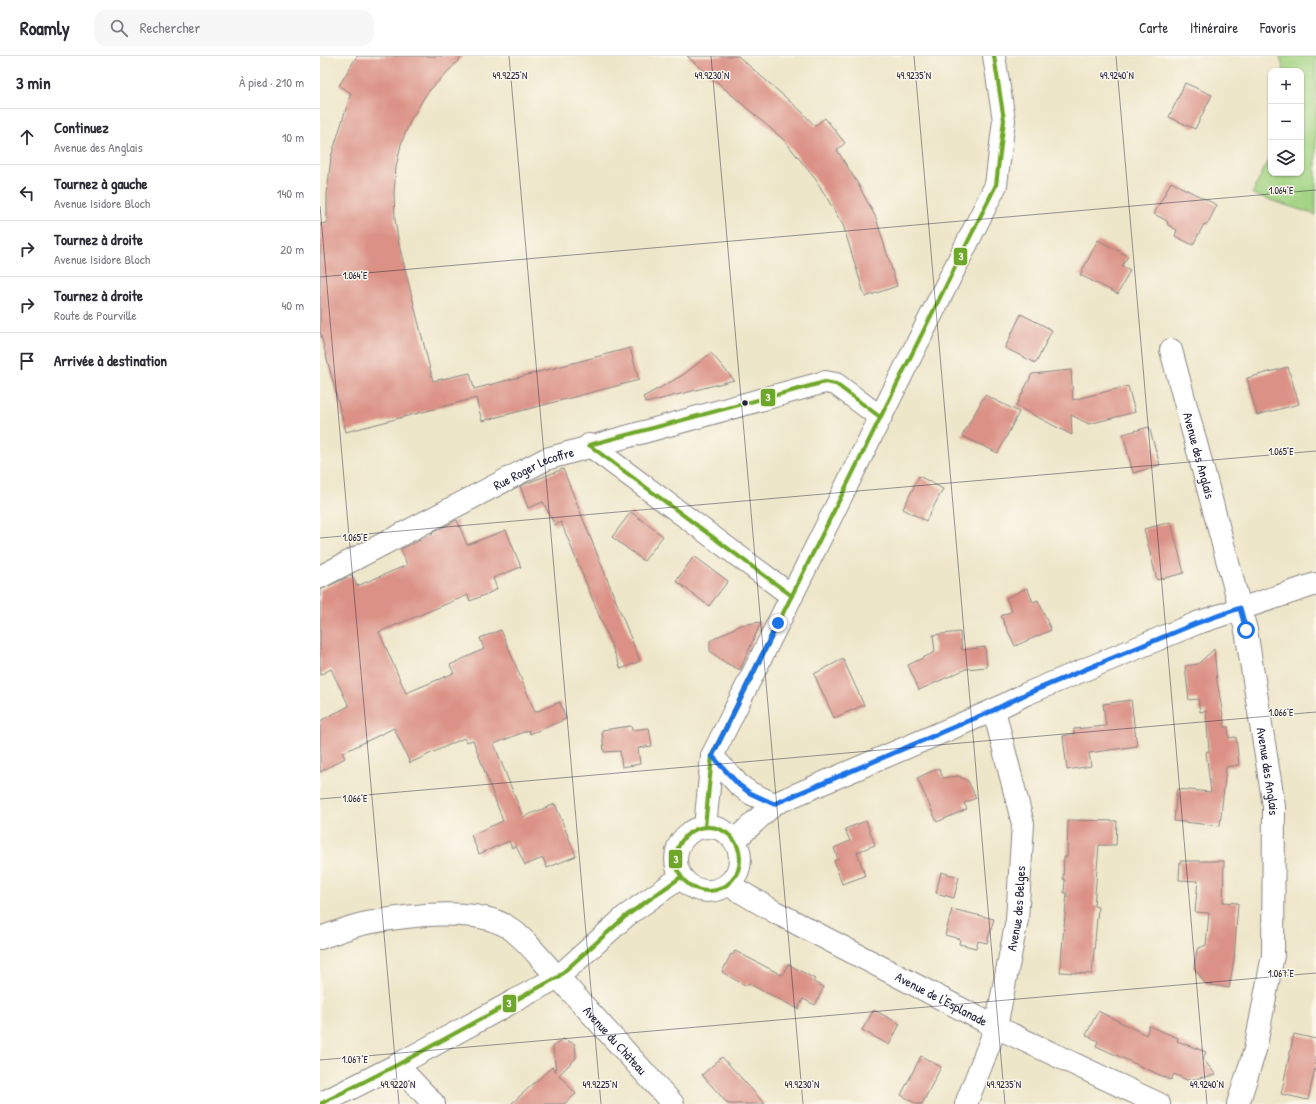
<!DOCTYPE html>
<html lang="fr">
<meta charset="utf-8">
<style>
:root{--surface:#fff;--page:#f7f7f7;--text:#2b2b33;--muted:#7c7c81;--line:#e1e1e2}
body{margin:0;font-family:"Patrick Hand",sans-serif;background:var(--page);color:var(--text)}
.controls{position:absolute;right:12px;top:12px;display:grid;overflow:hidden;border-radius:8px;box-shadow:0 1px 3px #0004}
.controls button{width:36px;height:36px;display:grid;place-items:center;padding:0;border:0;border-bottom:1px solid var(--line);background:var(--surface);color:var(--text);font:20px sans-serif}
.stop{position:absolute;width:12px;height:12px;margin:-9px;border:3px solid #1a73e8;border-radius:50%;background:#fff}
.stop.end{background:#1a73e8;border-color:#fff;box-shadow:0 1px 4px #0008}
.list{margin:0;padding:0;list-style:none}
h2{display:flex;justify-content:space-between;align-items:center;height:52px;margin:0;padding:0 16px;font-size:17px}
h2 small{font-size:13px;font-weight:400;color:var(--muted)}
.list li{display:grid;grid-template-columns:26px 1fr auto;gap:12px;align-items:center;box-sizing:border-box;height:56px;padding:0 16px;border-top:1px solid var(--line)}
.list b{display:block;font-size:15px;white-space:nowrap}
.list p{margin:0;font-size:13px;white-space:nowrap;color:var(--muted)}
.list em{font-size:13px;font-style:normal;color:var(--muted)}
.icon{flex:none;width:22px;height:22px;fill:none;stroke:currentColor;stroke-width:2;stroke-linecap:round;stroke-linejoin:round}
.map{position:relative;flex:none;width:996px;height:1048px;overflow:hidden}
header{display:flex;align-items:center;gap:24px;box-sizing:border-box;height:56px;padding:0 20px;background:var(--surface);border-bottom:1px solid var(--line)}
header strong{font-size:19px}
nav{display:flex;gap:22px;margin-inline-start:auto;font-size:14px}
.search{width:280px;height:36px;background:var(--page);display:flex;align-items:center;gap:10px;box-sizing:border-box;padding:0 14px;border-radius:12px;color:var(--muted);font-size:15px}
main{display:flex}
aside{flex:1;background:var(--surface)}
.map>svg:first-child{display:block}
.green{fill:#a2d382;stroke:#627a5e}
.building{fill:#db9185}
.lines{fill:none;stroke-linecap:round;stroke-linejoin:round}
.minor-casing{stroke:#888482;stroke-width:24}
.major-casing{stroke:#888482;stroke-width:24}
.minor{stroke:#fff;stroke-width:22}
.major{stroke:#fff;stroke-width:22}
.bus-1-casing{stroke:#fbf7ec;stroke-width:7}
.bus-1{stroke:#6ea82b;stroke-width:4}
.route{stroke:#1a73e8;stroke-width:5}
.ticks{fill:none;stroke:#22223b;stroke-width:1;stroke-opacity:0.45}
.bus-dot{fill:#22223b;stroke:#fbf7ec;stroke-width:1.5}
.labels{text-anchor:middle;stroke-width:3;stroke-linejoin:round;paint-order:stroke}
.street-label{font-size:13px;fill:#22223b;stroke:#fbf7ec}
.ticks-label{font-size:10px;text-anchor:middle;fill:#22223b;stroke:#fbf7ec;stroke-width:3;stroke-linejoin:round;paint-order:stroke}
.line-badge{stroke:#fbf7ec;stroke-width:1.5}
.badge-label{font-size:11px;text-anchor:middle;font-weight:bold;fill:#fff}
</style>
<header>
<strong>Roamly</strong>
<div class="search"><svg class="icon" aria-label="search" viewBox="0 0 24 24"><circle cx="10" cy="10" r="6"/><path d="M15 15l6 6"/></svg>Rechercher</div>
<nav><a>Carte</a><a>Itinéraire</a><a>Favoris</a></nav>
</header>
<main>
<aside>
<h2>3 min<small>À pied · 210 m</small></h2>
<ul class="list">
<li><svg class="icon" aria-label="ahead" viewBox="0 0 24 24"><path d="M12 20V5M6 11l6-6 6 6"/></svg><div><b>Continuez</b><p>Avenue des Anglais</p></div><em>10 m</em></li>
<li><svg class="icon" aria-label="left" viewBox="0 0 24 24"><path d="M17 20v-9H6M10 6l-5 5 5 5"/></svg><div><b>Tournez à gauche</b><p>Avenue Isidore Bloch</p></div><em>140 m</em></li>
<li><svg class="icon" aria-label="right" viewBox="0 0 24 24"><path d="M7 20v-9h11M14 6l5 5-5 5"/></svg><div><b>Tournez à droite</b><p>Avenue Isidore Bloch</p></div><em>20 m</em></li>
<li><svg class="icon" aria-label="right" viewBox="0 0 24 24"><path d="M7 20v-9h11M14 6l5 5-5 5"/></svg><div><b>Tournez à droite</b><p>Route de Pourville</p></div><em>40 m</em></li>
<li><svg class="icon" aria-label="arrive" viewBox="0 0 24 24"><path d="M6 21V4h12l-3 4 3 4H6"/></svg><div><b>Arrivée à destination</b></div></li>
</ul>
</aside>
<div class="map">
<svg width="996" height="1048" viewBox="0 0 996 1048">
<rect width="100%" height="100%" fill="#fbf7ec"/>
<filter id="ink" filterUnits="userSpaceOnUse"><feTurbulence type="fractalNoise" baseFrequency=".025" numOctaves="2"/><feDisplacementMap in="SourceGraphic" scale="8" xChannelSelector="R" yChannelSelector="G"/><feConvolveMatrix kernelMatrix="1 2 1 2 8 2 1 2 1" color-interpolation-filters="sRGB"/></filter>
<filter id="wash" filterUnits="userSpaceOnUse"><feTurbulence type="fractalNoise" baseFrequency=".012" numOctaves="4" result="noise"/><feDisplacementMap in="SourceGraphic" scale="16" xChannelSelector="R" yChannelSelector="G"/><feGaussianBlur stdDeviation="0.9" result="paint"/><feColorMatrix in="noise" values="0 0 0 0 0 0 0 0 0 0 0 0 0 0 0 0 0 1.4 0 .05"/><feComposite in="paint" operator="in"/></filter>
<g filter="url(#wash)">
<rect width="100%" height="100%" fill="#eee6c9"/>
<!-- green -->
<path class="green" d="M960,0h36v159l-64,-21 19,-40v19h30v-102h-17z"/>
<g id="blocks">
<!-- building -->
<path class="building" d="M37,0h106l-36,37 -16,26 -10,25 -5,23 -2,26 1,27 4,25 34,136 37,-8 4,16 156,-41 9,32 -157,41 -6,-23 -130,34 -26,-100v-108l7,-1v-28l4,-38 20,-64 -12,-7z
M367,0h51l63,55 14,15 10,-8 20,25 -8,7 21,34 18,34 21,68 -32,11 -22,-72 -27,-45 -31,-39z
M865,27l27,12 -17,34 -26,-12z
M851,126l46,23 -10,20 -3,-1 -11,21 -18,-9 2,-6 -9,-5 -1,-4 -13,-7z
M778,184l30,16 -6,10 8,4 -12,24 -38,-19z
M701,258l31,16 -16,33 -31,-15z
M391,297l23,27 -88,23 -3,-6 40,-22z
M968,311l11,37 -42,11 -10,-37z
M751,314l2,30 55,-14 7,26 -46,12 -18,-9 1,20 -56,-29 16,-32z
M665,339l34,17 -21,41 -36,-17z
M829,371l11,38 -27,8 -10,-39z
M243,413l77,192 -19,8 -60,-147 -6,3 -12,-23 -15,6 -8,-22z
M599,420l24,13 -17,32 -23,-12z
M311,456l32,24 -19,25 -32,-24z
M137,464l10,25 39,-15 15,37 -28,11 4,11 -10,5 -17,7 -2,-6 -89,37 27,61 48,-20 -4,-8 34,-16 -4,-11 21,-8 34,82 25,-10 6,17 -36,15 -1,-4 -35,14 29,73 32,-13 21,52 -29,12 -4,-10 -18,7 -9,-19 -4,2 -3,-7 -30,13 -8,-19 32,-14 -30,-81 -7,2 -2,-4 -54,25 -16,-35 -52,25 3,5 -25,14v-51l29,-15 -18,-37 -11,6v-85l32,-15 5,11 50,-21 -6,-16 32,-15 -1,-1z
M851,466l13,51 -27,7 -13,-51z
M374,500l34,25 -19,25 -33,-25z
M707,532l6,14 5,-2 13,30 -36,16 -14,-30 11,-5 -6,-13z
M441,566l-21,48 -14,-7 -16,-12v-10l30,-16z
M640,576l2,18 23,-3 2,20 -21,2 -47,21 -11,-25 27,-13 -2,-17z
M894,593l3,32 8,46h3l1,11 7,-1 3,28 -13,2 -6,59 -46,-5 3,-32 34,3 -5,-40 3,-1 -3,-40 -6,1 -2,-13 -9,1 -4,-34 13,-2z
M523,603l21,46 -30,13 -20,-44z
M811,644l6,46 -48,7 2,13 -24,4 -4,-34 11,-2v-5l32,-3 -3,-22z
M311,670l1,4 17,-2 3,18 -14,2 2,16 -18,3 -2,-16 -16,1 -2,-22z
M619,712l4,10 15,-2 10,5 8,17 -12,5 3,6 -30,13 -20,-44z
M748,764l49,1 -1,24h-17l-5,61 4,1 -6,67 -32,-2 7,-79h-3l1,-13 -2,-1 1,-22h3z
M546,765l9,24 -18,7 8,24 -23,8 -8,-23 4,-2 -4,-11 16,-7 -5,-12z
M860,805h44l-1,41 15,1 -4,57 -5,28 -23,-4 -12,-16 3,-19 9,-4 3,-32 -14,-1 3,-31 -19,-1z
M621,816l18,5 -5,21 -18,-5z
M632,853l42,10 -7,24 -9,-2 -2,7 -17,-4 1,-5 -15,-4z
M415,895l47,24 6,-11 27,15 -2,3 11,5 -9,18 -12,-6 -5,10 -50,-26 -2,3 -24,-14 9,-18 2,1z
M554,954l26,14 -11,21 -27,-15z
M778,955l48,24 3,-9 29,12 -1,3 29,11 -3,7 13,16 -29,5 -13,-6 -3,6 -75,-34 2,-5 -12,-6z
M974,978l22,5v25l-8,36 -27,-6z
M243,983l12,5 1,14 -17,17 17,19 -12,10h-53l41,-37 4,5 -3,-25z
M601,1000l20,11 -19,37h-5l-16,-9z
M402,1001l43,47h-37l-26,-29z"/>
</g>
</g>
<g filter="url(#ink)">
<use href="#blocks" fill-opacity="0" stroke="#888482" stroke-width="1"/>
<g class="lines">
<defs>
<g id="minor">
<path id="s1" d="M851,294l75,280 28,176 -1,149 -18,95 -17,54"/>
<path d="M269,389l203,151"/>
<path id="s2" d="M0,521l226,-118 279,-77 11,2 44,33"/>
<path d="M392,700l27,29 11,8 24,11"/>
<path d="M415,784l39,-36 220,-94 32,-16 171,-71 119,-39"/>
<path id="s3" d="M409,829l46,27 221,115 163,77"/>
<path id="s4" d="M0,882c15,-5 31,-12 47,-15 37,-7 108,-17 141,4 20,13 33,34 50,50l115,127"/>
<path d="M77,1009l37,39"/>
<path id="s5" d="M646,1048l30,-77 21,-107 6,-96 -29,-114"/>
</g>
<path id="major" d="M356 803a32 32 0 1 1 64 0a32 32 0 1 1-64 0Z
M385,771l7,-71 284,-571 8,-65 -10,-64
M0,1048l77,-39 161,-88 68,-61 55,-39"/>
</defs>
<!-- minor casing -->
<use href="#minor" class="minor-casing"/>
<!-- major casing -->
<use href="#major" class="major-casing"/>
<!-- minor -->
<use href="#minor" class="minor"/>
<!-- major -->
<use href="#major" class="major"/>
<defs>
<path id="bus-1" d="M269,389l236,-63 11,2 44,33
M269,389l203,151
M356 803a32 32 0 1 1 64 0a32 32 0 1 1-64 0Z
M385,771l7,-71 284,-571 8,-65 -10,-64
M0,1048l77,-39 161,-88 68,-61 55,-39"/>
</defs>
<!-- bus-1 casing -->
<use href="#bus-1" class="bus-1-casing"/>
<!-- bus-1 -->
<use href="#bus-1" class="bus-1"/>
</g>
</g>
<g class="lines" filter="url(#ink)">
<!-- route -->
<path class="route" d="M458,567l-66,133 27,29 11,8 24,11 220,-94 32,-16 171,-71 43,-15 6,22"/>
</g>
<!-- ticks -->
<path class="ticks" d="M189,0l92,1048M391,0l92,1048M594,0l91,1048M796,0l91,1048M0,150l79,898M0,221l996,-87M0,482l996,-87M0,743l996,-87M0,1004l996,-87"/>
<!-- markers -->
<circle class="bus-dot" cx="425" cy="347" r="3.5"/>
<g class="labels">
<!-- street labels -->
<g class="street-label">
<text dy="5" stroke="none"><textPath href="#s1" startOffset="109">Avenue des Anglais</textPath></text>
<text dy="5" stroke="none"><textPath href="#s2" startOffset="240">Rue Roger Lecoffre</textPath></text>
<text dy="5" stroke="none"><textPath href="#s1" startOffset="433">Avenue des Anglais</textPath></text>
<text dy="5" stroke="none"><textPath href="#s5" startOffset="203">Avenue des Belges</textPath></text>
<text dy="5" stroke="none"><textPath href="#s3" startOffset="241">Avenue de l'Esplanade</textPath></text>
<text dy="5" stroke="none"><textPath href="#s4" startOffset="349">Avenue du Château</textPath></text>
</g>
</g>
<g class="ticks-label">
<text x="190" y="23">49.9225°N</text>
<text x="392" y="23">49.9230°N</text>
<text x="594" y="23">49.9235°N</text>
<text x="797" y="23">49.9240°N</text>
<text x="961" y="138">1.064°E</text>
<text x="35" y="223">1.064°E</text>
<text x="961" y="399">1.065°E</text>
<text x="35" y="485">1.065°E</text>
<text x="961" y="660">1.066°E</text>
<text x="35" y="746">1.066°E</text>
<text x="961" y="921">1.067°E</text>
<text x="35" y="1007">1.067°E</text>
<text x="78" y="1032">49.9220°N</text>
<text x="280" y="1032">49.9225°N</text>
<text x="482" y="1032">49.9230°N</text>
<text x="684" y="1032">49.9235°N</text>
<text x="887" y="1032">49.9240°N</text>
</g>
<g class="line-badge">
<rect x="633" y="191" width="15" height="19" rx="4" fill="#6ea82b"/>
<rect x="440" y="332" width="16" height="19" rx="4" fill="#6ea82b"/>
<rect x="348" y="793" width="15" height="20" rx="4" fill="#6ea82b"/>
<rect x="182" y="938" width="15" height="19" rx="4" fill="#6ea82b"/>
</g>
<g class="badge-label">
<text x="641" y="204">3</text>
<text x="448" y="345">3</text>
<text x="356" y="807">3</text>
<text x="189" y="951">3</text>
</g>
</svg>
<div class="controls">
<button>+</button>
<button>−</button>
<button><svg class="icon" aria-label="layers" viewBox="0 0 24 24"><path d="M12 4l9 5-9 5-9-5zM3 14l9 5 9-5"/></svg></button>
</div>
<div class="stop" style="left:926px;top:574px"></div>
<div class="stop end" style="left:458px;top:567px"></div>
</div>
</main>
